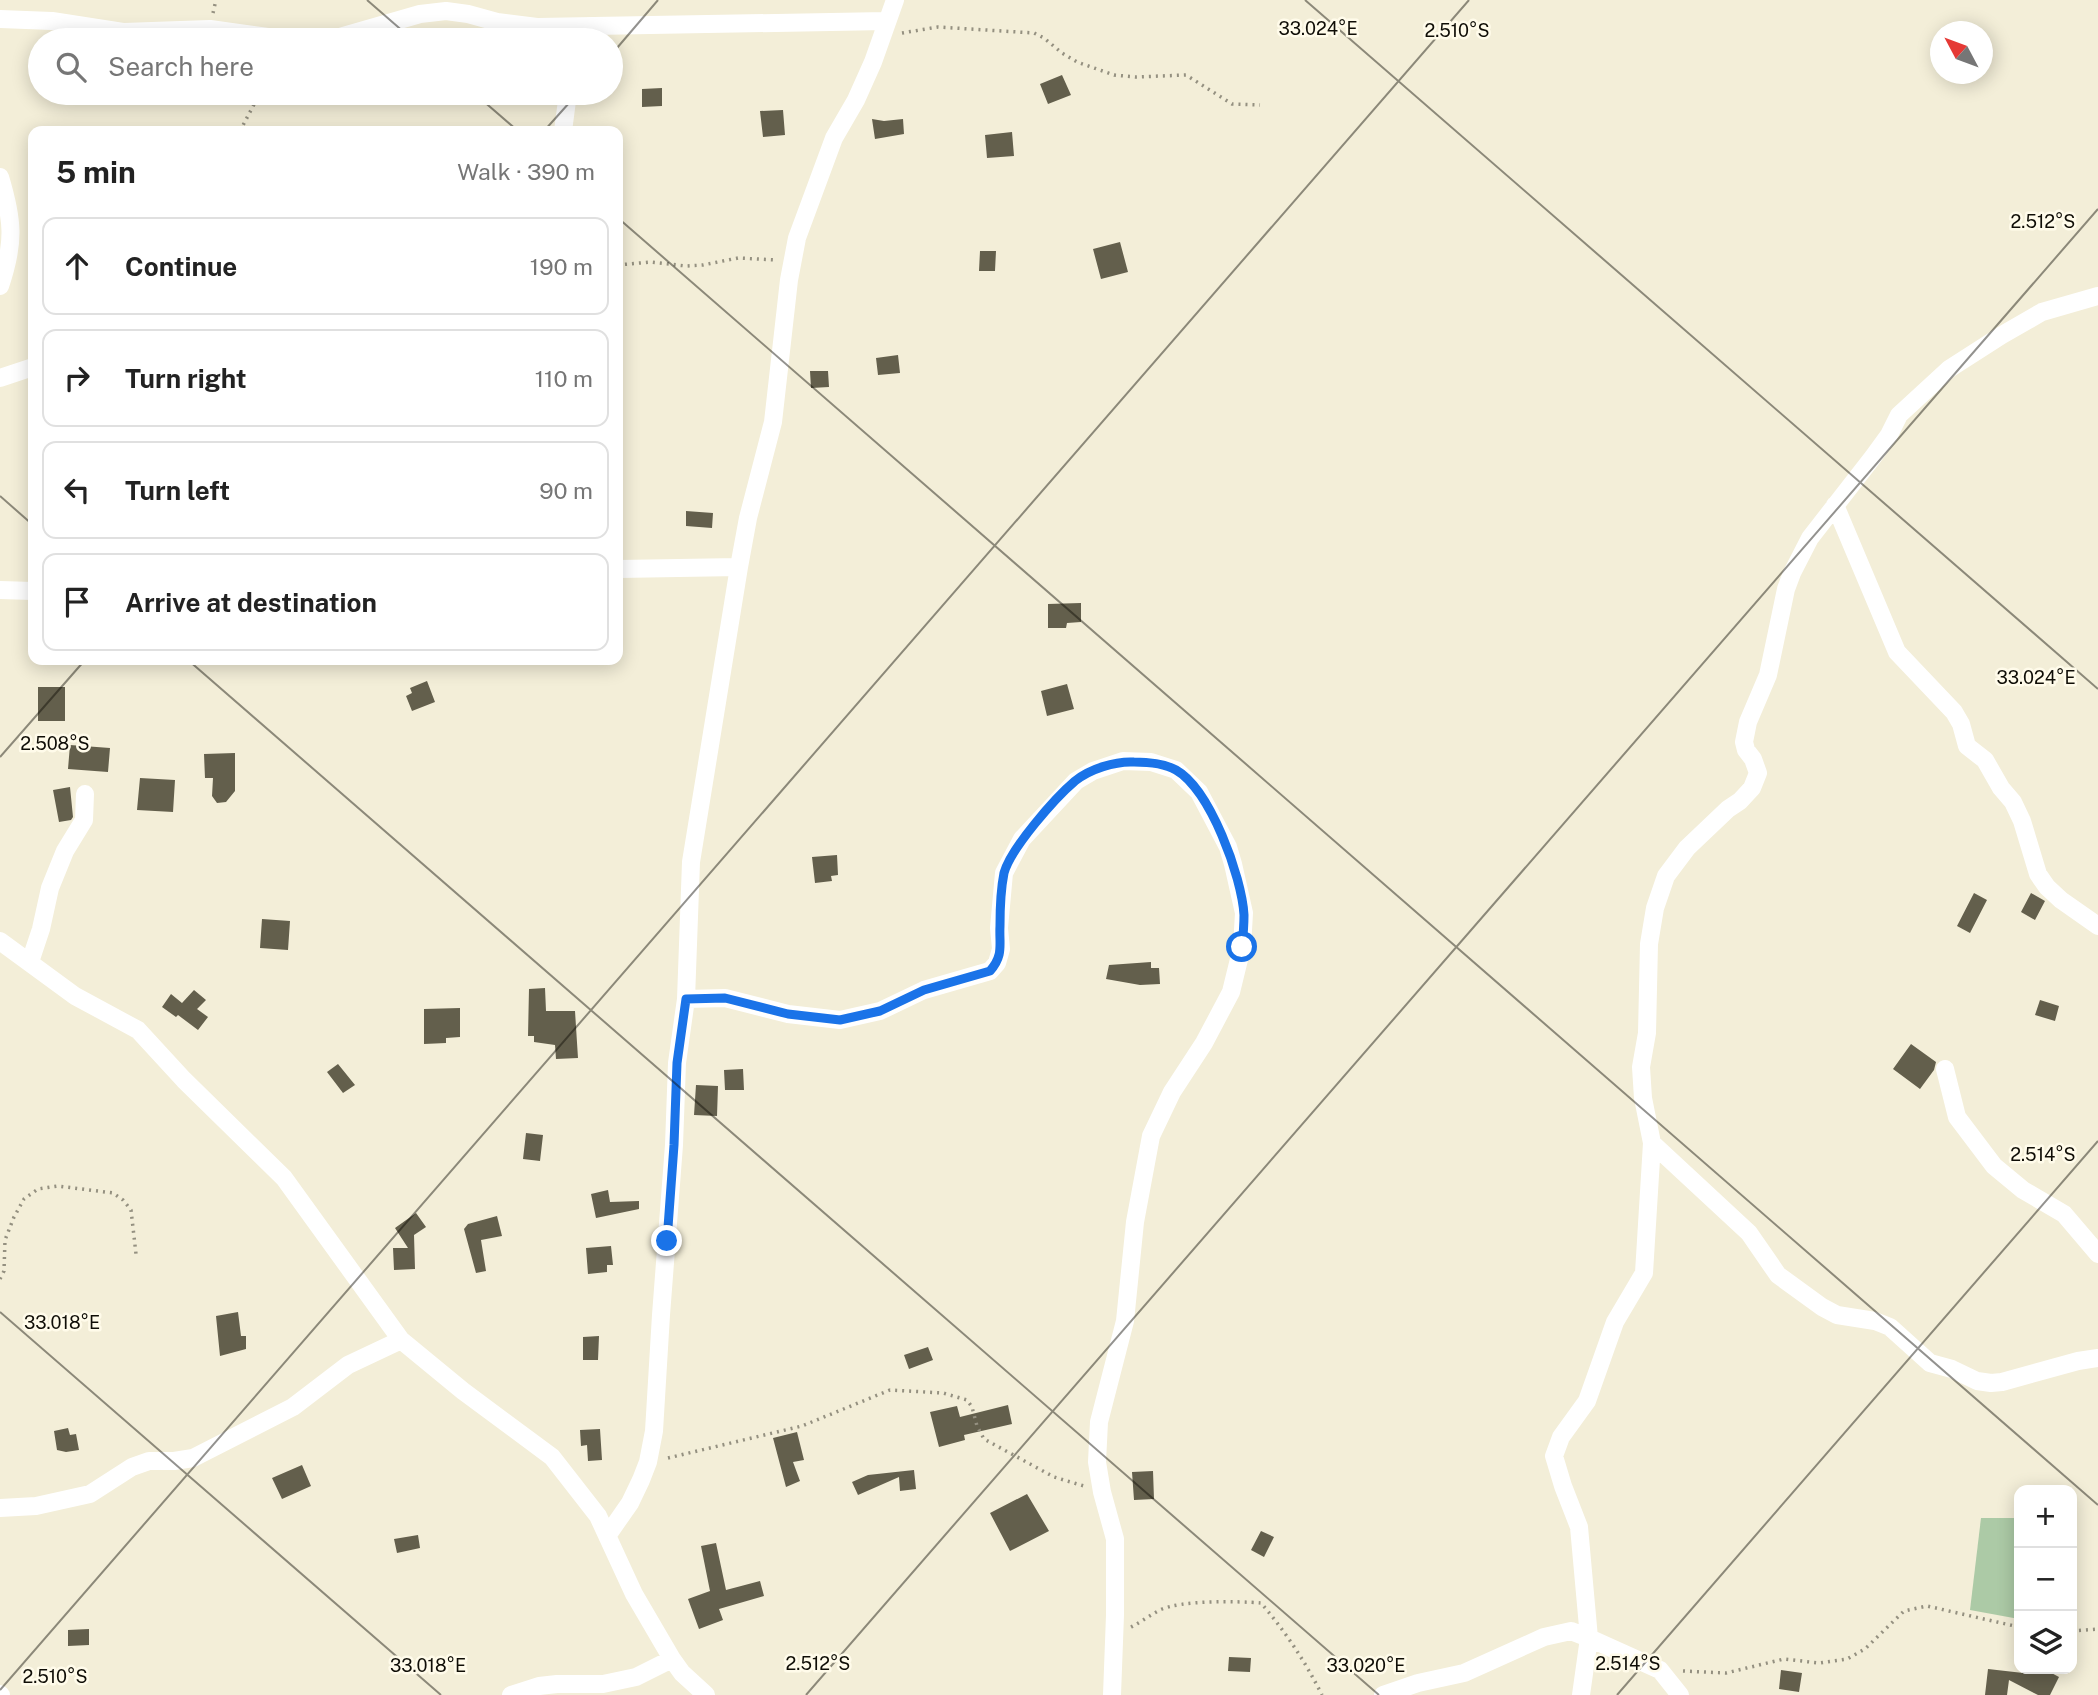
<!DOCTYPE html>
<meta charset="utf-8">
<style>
:root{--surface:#fff;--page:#f6f6f6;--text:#222;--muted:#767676;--line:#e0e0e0}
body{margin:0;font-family:"Public Sans",sans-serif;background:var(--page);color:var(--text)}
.controls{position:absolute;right:21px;bottom:21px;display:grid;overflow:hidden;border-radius:14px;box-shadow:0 4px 18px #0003}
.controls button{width:63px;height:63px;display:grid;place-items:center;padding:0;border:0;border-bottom:2px solid var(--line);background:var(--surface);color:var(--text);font:35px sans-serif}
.compass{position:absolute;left:1930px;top:21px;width:63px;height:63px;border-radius:50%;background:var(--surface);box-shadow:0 4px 18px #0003;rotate:311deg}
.stop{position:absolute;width:21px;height:21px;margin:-16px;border:5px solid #1a73e8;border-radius:50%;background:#fff}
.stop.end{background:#1a73e8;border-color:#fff;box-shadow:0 2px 7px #0008}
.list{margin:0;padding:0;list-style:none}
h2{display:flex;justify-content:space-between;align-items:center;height:91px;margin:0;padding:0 28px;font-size:30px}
h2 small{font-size:23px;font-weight:400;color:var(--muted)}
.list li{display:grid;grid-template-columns:46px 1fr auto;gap:21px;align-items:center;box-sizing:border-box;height:98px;margin:0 14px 14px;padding:0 14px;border:2px solid var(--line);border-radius:14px}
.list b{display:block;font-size:26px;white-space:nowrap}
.list em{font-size:23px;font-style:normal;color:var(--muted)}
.icon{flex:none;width:38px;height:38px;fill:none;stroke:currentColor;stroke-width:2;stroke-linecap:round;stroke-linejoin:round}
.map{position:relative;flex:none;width:2098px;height:1695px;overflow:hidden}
.search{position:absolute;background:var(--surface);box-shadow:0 4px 18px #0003;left:28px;top:28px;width:595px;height:77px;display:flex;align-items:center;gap:18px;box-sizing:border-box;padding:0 24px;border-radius:38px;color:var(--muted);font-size:26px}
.panel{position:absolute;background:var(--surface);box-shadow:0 4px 18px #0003;left:28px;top:126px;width:595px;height:539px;border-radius:14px}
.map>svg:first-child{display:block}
.green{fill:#accaa6}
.building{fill:#635f4c}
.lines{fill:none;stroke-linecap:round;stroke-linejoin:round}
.path{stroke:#949080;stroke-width:3.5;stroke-dasharray:2 5;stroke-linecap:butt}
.street{stroke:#fff;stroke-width:18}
.route{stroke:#1a73e8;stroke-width:9}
.ticks{fill:none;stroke:#0f0d06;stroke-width:2;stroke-opacity:0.45}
.ticks-label{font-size:18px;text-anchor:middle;fill:#0f0d06;stroke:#fffbea;stroke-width:5;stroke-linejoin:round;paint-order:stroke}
</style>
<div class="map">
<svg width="2098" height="1695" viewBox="0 0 2098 1695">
<rect width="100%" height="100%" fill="#f3eed8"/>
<!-- green -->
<path class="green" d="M1981,1518h38v101l-49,-9z"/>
<!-- building -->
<path class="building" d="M1062,75l9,20 -23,9 -8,-20z
M662,88v18l-20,1v-18z
M783,110l2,25 -22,2 -3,-26z
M872,119l12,2 19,-2 1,15 -29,5z
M1012,132l2,24 -27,2 -2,-23z
M1120,242l8,30 -27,7 -8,-30z
M980,251h16l-1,20h-16z
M898,355l2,18 -22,2 -2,-17z
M810,371h18l1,16 -18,1z
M686,511l27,2 -1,15 -26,-2z
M1081,603v19l-14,1 -1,5h-18v-24z
M427,681l8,21 -23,9 -6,-15 6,-3 -2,-5z
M1067,684l7,25 -27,7 -6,-25z
M38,687h27v34h-27z
M70,745l40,3 -2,24 -40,-3z
M235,753v38l-9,11 -9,1 -5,-7 1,-18h-8l-1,-24z
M140,778l35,2 -2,32 -36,-2z
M70,787l3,30 -2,3 -12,2 -6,-32z
M837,855l1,20 -7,1 1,5 -17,2 -3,-26z
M1974,893l13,7 -17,33 -13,-7z
M2031,893l14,8 -10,19 -14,-8z
M262,919l28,2 -2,29 -28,-2z
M1151,962v6h8l1,16 -20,1 -34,-6 3,-14z
M545,988l1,23h29l3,47 -22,1 -1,-14 -21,-3v-6h-6l1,-47z
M194,990l12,10 -9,9 11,8 -10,13 -20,-15 -2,2 -14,-10 9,-13 11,9z
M2040,1000l19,6 -4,15 -20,-6z
M460,1008v29l-14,1v5l-22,1v-35z
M1911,1044l25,18 -2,8 -14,19 -27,-20z
M338,1064l17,21 -12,8 -16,-21z
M743,1069l1,21h-19l-1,-20z
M696,1085l22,1 -1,30 -23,-1z
M526,1133l17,2 -3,26 -17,-2z
M608,1190l2,12 29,-1v8l-43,9 -5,-24z
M416,1213l10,14 -12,8 1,34 -21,1 -1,-22h15l-13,-20z
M497,1216l5,20 -21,4 5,31 -10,2 -12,-44 4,-5z
M611,1246l2,19h-6v7l-19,2 -2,-26z
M238,1312l3,24h5v13l-26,7 -4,-40z
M599,1336l-1,24h-15v-23z
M928,1347l5,13 -24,9 -5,-14z
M1008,1405l4,19 -48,11 1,5 -26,7 -9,-35 27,-6 3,11z
M68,1428l2,7 6,-1 3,16 -13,2 -9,-2 -3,-19z
M600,1429l2,31 -14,1 -1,-16 -6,1 -1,-16z
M797,1432l7,28 -11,2 7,19 -14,6 -13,-49z
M302,1465l9,21 -29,13 -10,-21z
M914,1470l2,19 -16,2 -1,-14 -41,18 -6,-13 16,-7z
M1153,1471l1,28 -20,1 -2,-28z
M1027,1494l22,37 -39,20 -20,-38z
M1261,1531l13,6 -10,20 -13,-7z
M418,1535l2,13 -23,5 -3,-14z
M716,1543l10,47 34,-9 4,15 -45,13 4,11 -24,9 -11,-30 22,-8 -9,-45z
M89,1629v16l-21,1v-16z
M1229,1657l22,1 -1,14 -22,-1z
M1988,1669l44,5 2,-5h10l15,8 -9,18h-12l-29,-15 -2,15h-22z
M1781,1670l21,3 -3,19 -20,-3z"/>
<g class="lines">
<!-- path -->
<path class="path" d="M213,13l3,-13
M902,33l36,-6 96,6 10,5 18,15 15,9 37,13 21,2 51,-2 46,29 28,1
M240,131l20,-38
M618,265l33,-3 35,4 17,-1 35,-7 38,2
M0,1279l4,-8 1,-31 9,-23 10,-18 14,-10 20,-3 55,7 10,7 8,10 5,44
M668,1458l134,-32 88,-36 53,3 24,7 5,7 5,19 7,13 70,38 30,9
M1131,1627c10,-5 19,-12 29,-17 21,-10 77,-9 101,-7 24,28 44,58 61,92
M2072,1631l26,-2
M1683,1671l43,2 58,-14 35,4 28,-4 18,-10 39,-38 23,-5 92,21"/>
<!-- street -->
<path class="street" d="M0,19l52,2 71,11 87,-3 73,10 57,-2 80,-23 26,-3 22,3 29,8 40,5 349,-6
M563,131l5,-38
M0,177c13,43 15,65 0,109
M0,378l33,-11
M1835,505l62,147 57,60 7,12 6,22 18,14 16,28 12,14 9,19 16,53 9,13 14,13 37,26
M618,569l121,-2
M0,590l33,1
M0,941l75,55 63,34 46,50 100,98 117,162 62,51 89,66 46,59 36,78 38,65 10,14 24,22
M30,962l11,-33 9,-41 15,-37 19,-31 1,-26
M686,999l39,-1 63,16 52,6 40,-9 44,-21 66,-19 7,-8 4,-14 -2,-21 5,-55 18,-34 54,-58 17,-10 30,-10 28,1 25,8 23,22 29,55 5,17 11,49 -2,34 -11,45 -27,51 -32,49 -21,44 -16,86 -10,99 -26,101 -2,40 5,30 13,47v76l-3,80
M1945,1069l12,48 37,49 29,24 41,24 34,40
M1652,1143l97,90 29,42 44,32 15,8 38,6 15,6 40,36 22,6 25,12 14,2 11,-1 76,-21 20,-3
M0,1508l36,-2 54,-12 42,-27 17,-6h25l19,-3 100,-51 55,-42 53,-25
M607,1536l23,-33 11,-23 7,-18 6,-31 7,-116 13,-170 3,-82 9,-64 5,-137 48,-295 9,-49 25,-96 16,-142 8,-42 37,-100 22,-38 17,-38 22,-62
M0,1694l1,1
M511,1695l28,-9 18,-2h46l33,-7 36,-18
M1383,1695l35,-12 46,-10 80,-36 27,-6 18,7 -8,57
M1680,1695l-20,-25 -71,-32 -10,-111 -16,-41 -9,-30 7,-19 26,-36 28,-79 29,-49 8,-130 -9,-45 -2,-31 6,-34 2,-89 6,-36 11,-32 21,-28 41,-39 12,-8 12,-13 6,-15 -5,-14 -7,-9 -2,-8 4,-20 20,-47 18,-86 6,-16 18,-35 63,-81 16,-22 10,-20 50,-46 53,-34 40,-23 56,-16"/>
</g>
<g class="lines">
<!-- route -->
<path class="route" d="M667,1241l7,-96 3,-82 9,-64 39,-1 63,16 52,6 40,-9 44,-21 66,-19c14,-16 9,-26 10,-45 0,-15 1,-38 4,-53 7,-25 51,-75 71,-92 15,-12 40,-20 59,-19 14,0 30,1 42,8 34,19 66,107 68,145 0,11 -1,22 -2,32"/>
</g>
<!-- ticks -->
<path class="ticks" d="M367,0l46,40M1305,0l793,689M611,55l47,-55M474,93l44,38M544,131l34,-38M618,218l1480,1287M0,496l33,29M188,660l1191,1035M0,757l85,-97M0,1312l441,383M0,1690l1469,-1690M806,1695l1292,-1486M1617,1695l481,-554"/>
<g class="ticks-label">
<text x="1318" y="35">33.024°E</text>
<text x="1457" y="37">2.510°S</text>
<text x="2043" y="228">2.512°S</text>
<text x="2036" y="684">33.024°E</text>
<text x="55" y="750">2.508°S</text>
<text x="2043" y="1161">2.514°S</text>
<text x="62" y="1329">33.018°E</text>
<text x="818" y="1670">2.512°S</text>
<text x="1628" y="1670">2.514°S</text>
<text x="428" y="1672">33.018°E</text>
<text x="1366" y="1672">33.020°E</text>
<text x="55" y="1683">2.510°S</text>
</g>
</svg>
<div class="controls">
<button>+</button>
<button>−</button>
<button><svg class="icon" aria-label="layers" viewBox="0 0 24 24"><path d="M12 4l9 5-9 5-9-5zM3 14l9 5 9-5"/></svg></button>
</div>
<svg class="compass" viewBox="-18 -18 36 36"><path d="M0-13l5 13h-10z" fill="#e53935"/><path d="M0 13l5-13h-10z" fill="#767676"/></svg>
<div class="stop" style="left:1242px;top:947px"></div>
<div class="stop end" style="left:667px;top:1241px"></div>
<div class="search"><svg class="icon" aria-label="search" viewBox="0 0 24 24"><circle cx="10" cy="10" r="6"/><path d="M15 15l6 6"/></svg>Search here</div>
<section class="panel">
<h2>5 min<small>Walk · 390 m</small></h2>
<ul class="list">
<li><svg class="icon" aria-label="ahead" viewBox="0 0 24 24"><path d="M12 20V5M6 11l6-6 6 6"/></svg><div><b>Continue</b></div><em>190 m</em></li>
<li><svg class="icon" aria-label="right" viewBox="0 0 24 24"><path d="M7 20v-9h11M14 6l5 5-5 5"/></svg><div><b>Turn right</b></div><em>110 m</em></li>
<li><svg class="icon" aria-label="left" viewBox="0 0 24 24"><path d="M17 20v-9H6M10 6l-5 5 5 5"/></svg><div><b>Turn left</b></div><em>90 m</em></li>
<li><svg class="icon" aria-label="arrive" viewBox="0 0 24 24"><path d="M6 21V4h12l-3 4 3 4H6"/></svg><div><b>Arrive at destination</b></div></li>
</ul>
</section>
</div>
